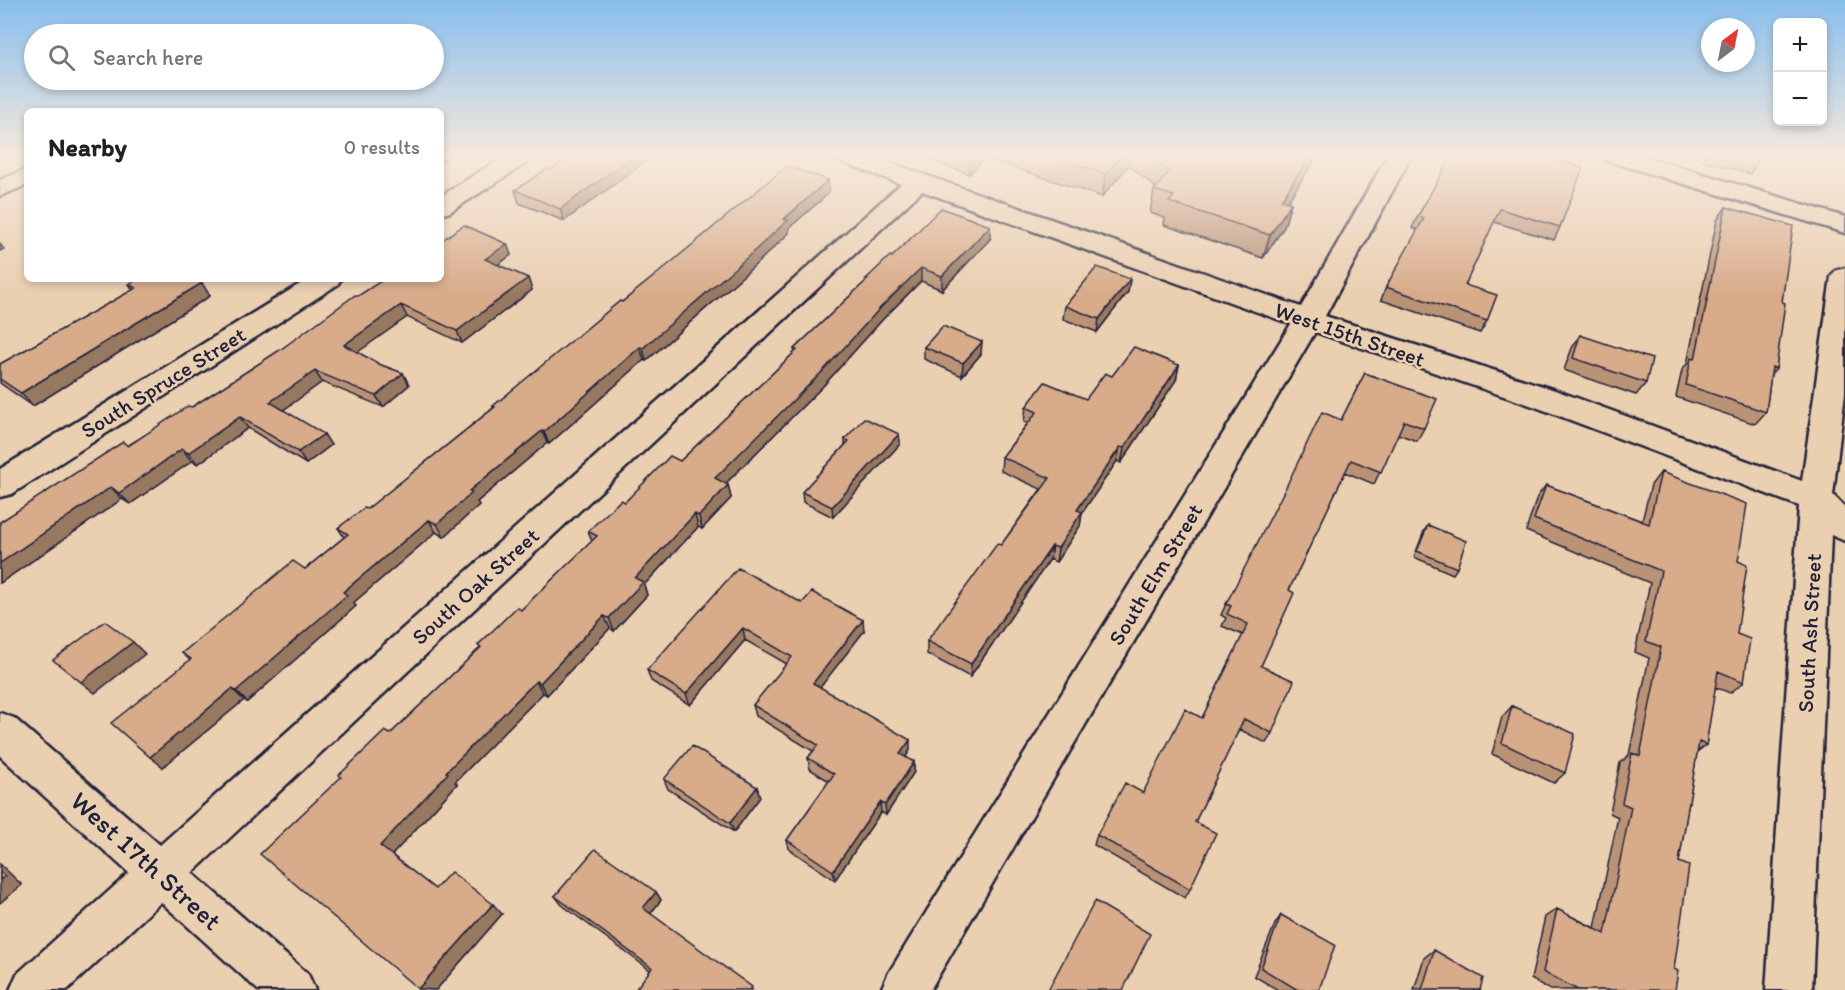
<!DOCTYPE html>
<meta charset="utf-8">
<style>
:root{--surface:#fff;--page:#f6f6f6;--text:#202124;--muted:#757577;--line:#e0e0e0}
body{margin:0;font-family:Itim,sans-serif;background:var(--page);color:var(--text)}
.controls{position:absolute;right:18px;top:18px;display:grid;overflow:hidden;border-radius:9px;box-shadow:0 3px 9px #0003}
.controls button{width:54px;height:54px;display:grid;place-items:center;padding:0;border:0;border-bottom:2px solid var(--line);background:var(--surface);color:var(--text);font:30px sans-serif}
.compass{position:absolute;left:1701px;top:18px;width:54px;height:54px;border-radius:50%;background:var(--surface);box-shadow:0 3px 9px #0003;rotate:32deg}
.list{margin:0;padding:0;list-style:none}
h2{display:flex;justify-content:space-between;align-items:center;height:78px;margin:0;padding:0 24px;font-size:26px}
h2 small{font-size:20px;font-weight:400;color:var(--muted)}
.icon{flex:none;width:33px;height:33px;fill:none;stroke:currentColor;stroke-width:2;stroke-linecap:round;stroke-linejoin:round}
.map{position:relative;flex:none;width:1845px;height:990px;overflow:hidden}
.search{position:absolute;background:var(--surface);box-shadow:0 3px 9px #0003;left:24px;top:24px;width:420px;height:66px;display:flex;align-items:center;gap:15px;box-sizing:border-box;padding:0 21px;border-radius:33px;color:var(--muted);font-size:22px}
.panel{position:absolute;background:var(--surface);box-shadow:0 3px 9px #0003;left:24px;top:108px;width:420px;height:174px;border-radius:9px}
.map>svg:first-child{display:block}
.lines{fill:none;stroke-linecap:round;stroke-linejoin:round}
.minor-casing{stroke:#22223b;stroke-width:5}
.minor{fill:#eacfb1;fill-rule:evenodd}
.wall{fill:#ba9377;stroke:#22223b;stroke-width:1.5}
.shaded-wall{fill:#977861;stroke:#22223b;stroke-width:1.5}
.building{fill:#d8ab8a;stroke:#22223b;stroke-width:1.5}
.labels{text-anchor:middle;stroke-width:5;stroke-linejoin:round;paint-order:stroke}
.street-label{font-size:22px;fill:#22223b;stroke:#eacfb1}
.near-street-label{font-size:27px;fill:#22223b;stroke:#eacfb1}
</style>
<div class="map">
<svg width="1845" height="990" viewBox="0 0 1845 990">
<rect width="100%" height="100%" fill="#eacfb1"/>
<filter id="ink" filterUnits="userSpaceOnUse"><feTurbulence type="fractalNoise" baseFrequency=".0167" numOctaves="2"/><feDisplacementMap in="SourceGraphic" scale="12" xChannelSelector="R" yChannelSelector="G"/><feConvolveMatrix kernelMatrix="1 2 1 2 8 2 1 2 1" color-interpolation-filters="sRGB"/></filter>
<g filter="url(#ink)">
<g class="lines">
<defs>
<path id="minor" d="M506,155h29l-4,5 -81,52 -9,3v-19z
M832,155h36l433,152 87,-152h24l-87,161 230,74 247,91 29,-204 4,-6 10,-3v125l-12,102 12,12v34l-14,-6 -19,455h-46l33,-484 -266,-100 -218,-74 -385,658h-49l7,-16 403,-650 -369,-133 -730,682 116,101 7,16h-57l-97,-88 -94,88h-57l7,-16 112,-101 -129,-117v-43l14,5 146,127 741,-661 -65,-24z
M1601,155h39l205,62v16l-240,-73z
M27,169v16l-27,11v-16z
M308,279h33l-4,6 -325,209 -12,3v-28z"/>
</defs>
<!-- minor casing -->
<use href="#minor" class="minor-casing"/>
<!-- minor -->
<use href="#minor" class="minor"/>
</g>
<!-- wall -->
<path class="wall" d="M915,155h403l-31,47 4,1 -7,24 -21,31 -99,-33 1,-7 -15,-5 4,-23 2,-2 -27,-23 -27,32 -117,-39 -16,16z
M1452,155l108,72 -6,13 -60,-18 -29,63 22,36 -7,12 -99,-33 5,-13 32,-57 -6,-2 6,-12z
M1704,155h55l-1,6 -8,13 -47,-14z
M551,170l13,51 -45,-18 -4,-13z
M829,193l-40,35v5l-36,34 -107,94 -2,-1 -95,84 -2,-1 -70,59 2,3 -35,32 -8,-5 -83,71 3,3 -109,96 -3,-2 -81,67 27,-107 -8,-7 123,-84 39,-32 -6,-9 29,-19 126,-101v-2l129,-104z
M1726,207l56,95 -6,67 -5,5 -5,38 -11,12 -79,-27 6,-27 5,-6 30,-144z
M990,239l-48,51 -21,-9 -38,38 -59,66 -98,98 2,2 3,13 -29,31 -4,-2 -54,58 3,10 -33,36 -4,-3 -63,67 -4,-2 -88,89 2,2 -65,71 43,34 67,25 -66,76 -18,-1 -77,-212 49,-43 90,-86 -2,-3 43,-35 71,-69 -4,-10 37,-29 55,-41 115,-109 -1,-3 72,-68v-2l26,-22z
M507,244l4,11 -13,10 30,13 4,12 -70,53 -55,-26 -50,35 24,13 22,8 6,12 -26,22 -61,-25 -39,28 48,35 -25,19 -58,-36 -50,36 -6,-3 -62,43 -8,-5 -122,84v-61l192,-115 88,-57 78,-54z
M1130,279l-2,13 -31,40 -34,-13 2,-13z
M129,284l81,12 -177,110 -33,-23v-19l133,-74z
M1580,335l66,48 -10,12 -72,-25 8,-22z
M924,347l57,7 -19,22 -38,-17z
M1179,365l-3,15 -55,83 -4,-2 -35,52 -2,13 -24,36 -6,-3 -80,118 -43,-23v-13l74,-96 40,-56 -40,-18 1,-14 26,-34 -4,-1 2,-15 60,-8 26,-23z
M1365,373l59,55 -7,13 -19,-7 -24,50 -29,-12 -56,118 -28,76 11,67 -6,10 -27,-14 -44,93 -5,67 -5,9 -91,-53 3,-10 46,-42 59,-75 41,-83 -21,-9 4,-8 -5,-3 5,-11 115,-184z
M899,434l1,10 -67,73 -30,-15 -1,-10 43,-47v-6z
M1661,472l77,89 -1,73 7,48 -14,11 -15,-6 -9,58 -9,7 -18,110 -5,107 1,21h-124l-20,-11 14,-62 12,-8 38,19 23,-111 -8,-4 10,-50 9,-8 20,-97 -14,-6 15,-69 -124,-52 11,-34 9,-12 96,36 9,-36z
M1428,525l29,43 -4,6 -39,-17 10,-26z
M802,603l62,28 -44,56 90,63 -4,7 8,5v10l-28,43 -5,-3 -46,68 -46,-31 -2,-9 42,-59 -19,-12 -2,-11 5,-7 -57,-35 -3,-11 34,-41 -42,-24 -55,65 -39,-24 -4,-11z
M1512,706l53,67 -11,10 -62,-29 10,-37z
M664,779l93,8 3,10 -26,35 -66,-43z
M656,892l5,8 -11,14 103,76 -103,-20 -88,-65 -7,-9z
M1281,915l38,75h-41l-24,-14 21,-52z
M1434,950l46,40h-66l10,-32z"/>
<!-- shaded-wall -->
<path class="shaded-wall" d="M441,155h11l-11,7z
M635,155h20l-91,66 -4,-12z
M970,155h15v3l-16,16z
M1122,155h9l-2,10 -27,32 4,-23z
M1311,155h7l-44,68 7,-23z
M828,180l1,13 -40,35v5l-36,34 -107,94 -3,-13 141,-129z
M1291,203l-7,24 -21,31 7,-23z
M990,226v13l-48,51v-14z
M0,244l4,5 -4,2z
M507,244l4,11 -22,16 -4,-12z
M921,268v13l-38,38 -59,66 -106,106 -3,-13 168,-173z
M528,278l4,12 -70,53 -5,-12z
M1130,279l-2,13 -31,40 2,-13z
M202,283l8,13 -177,110 -12,-13z
M401,305l6,12 -56,40 -7,-12z
M982,342l-1,12 -19,22 1,-13z
M640,347l4,13 -95,84 -5,-12z
M1179,365l-3,15 -55,83 3,-15z
M315,371l7,11 -44,32 -8,-12z
M403,373l6,12 -26,22 -7,-11z
M240,417l8,11 -50,36 -10,-11z
M542,431l5,12 -70,59 2,3 -35,32 -7,-13 32,-33z
M324,434l7,11 -25,19 -8,-12z
M899,434l1,10 -67,73 -1,-10z
M1120,447l-3,14 -35,52 -2,13 -24,36 2,-14 19,-38z
M182,449l10,12 -62,43 -11,-11z
M728,485l3,13 -29,31 -3,-13z
M111,487l11,12 -122,84v-20z
M695,514l3,13 -54,58 3,10 -33,36 -5,-13 26,-40z
M429,520l7,12 -83,71 3,3 -109,96 -11,-11 107,-99z
M1052,546l-2,13 -80,118 1,-13z
M604,616l6,12 -63,67 -7,-12z
M863,620l1,11 -49,63 -2,-11z
M743,628l2,12 -55,65 -4,-11z
M133,642l12,12 -50,39 -14,-11z
M536,681l7,12 -88,89 2,2 -66,72 -11,-10 66,-74z
M232,689l12,11 -81,67 -13,-10z
M910,740v10l-9,14 -1,-10z
M914,762v10l-28,43 -1,-10z
M757,787l3,10 -26,35 -4,-9z
M880,802l1,10 -46,68 -2,-9z
M0,864l22,21 -22,18z
M656,892l5,8 -13,17 -5,-9z
M493,904l9,10 -66,76 -18,-1z"/>
<!-- building -->
<path class="building" d="M572,155h63l-75,54 -45,-19 32,-21 4,1z
M1047,155h75l-16,19z
M1149,155h162l-30,45 10,3 -21,32 -101,-33 5,-6 -20,-6 15,-18z
M1452,155h86l45,13 -23,59 -60,-18 -35,76 32,10 -10,26 -101,-34 38,-69 -6,-2z
M1738,155h21l-1,6z
M787,166l41,14 -44,39 4,1 -37,34 -108,94 -3,-1 -96,85 -2,-1 -73,60 3,2 -35,31 -8,-4 -86,72 4,3 -111,96 -4,-2 -82,68 -39,-34 80,-64 -9,-6 68,-56 43,-36 12,8 43,-35 -10,-6 26,-20 3,1 128,-102 -2,-1 127,-105 2,1 41,-33z
M1726,207l67,19 -11,76 3,1 -9,66 -4,-2 -6,45 -80,-27 5,-27 4,1z
M941,208l49,18 -48,50 -21,-8 -38,37 -60,66 -108,107 13,7 -29,31 -4,-2 -60,64 8,4 -34,36 -5,-2 -64,67 -4,-2 -90,91 2,1 -68,73 55,43 16,-17 42,32 -75,85 -158,-135 81,-77 -2,-2 46,-44 5,3 91,-87 -3,-2 39,-38 4,3 76,-74 -9,-5 33,-31 4,2 45,-46 10,5 117,-111 -3,-1 74,-70h-2l24,-23 2,1z
M464,225l43,19 -22,15 43,19 -71,53 -56,-26 -57,40 37,20 22,8 -27,23 -61,-25 -45,31 54,32 -26,18 -58,-35 -52,36 -6,-4 -63,44 -8,-6 -111,76v-41l123,-80 5,4 60,-40 4,1 88,-57 75,-55 3,1 26,-17h57v-38z
M1097,267l33,12 -31,40 -34,-13z
M137,279h57l8,4 -181,110 -21,-14v-15l136,-76 -7,-4z
M943,326l39,16 -19,21 -39,-16z
M1580,335l72,24 -6,24 -73,-25z
M1134,347l45,18 -55,83 -4,-1 -43,63 5,2 -24,36 -6,-2 -81,118 -44,-23 70,-97 4,1 49,-67 -48,-21 35,-45 -11,-5 19,-25 41,17 19,-26 7,3z
M1365,373l72,26 -13,29 -20,-7 -23,51 -30,-12 -62,130 5,3 -33,73 33,15 -22,52 -28,-14 -49,103 21,11 -26,56 -93,-54 28,-52 18,10 42,-84 17,9 46,-94 -21,-10 4,-8 -5,-2 59,-115 37,-77 19,8z
M864,418l35,16 -67,73 -30,-15 47,-51 -4,-2z
M1661,472l86,32 -9,57 9,4 -10,69 13,5 -6,43 -26,-11 -12,74 -7,-3 -20,120 10,4 -15,103 4,2 -3,19h-97l-35,-18 14,-63 48,25 26,-127 -9,-4 10,-50 8,3 21,-109 -15,-6 15,-70 -127,-52 12,-34 103,39z
M1428,525l38,16 -9,27 -40,-17z
M738,568l64,35 10,-11 51,28 -50,63 97,57 -10,14 14,8 -29,43 -5,-3 -47,69 -46,-31 47,-66 -26,-16 10,-13 -65,-40 39,-48 -49,-29 -57,66 -39,-24z
M105,621l28,21 -52,40 -28,-22z
M1512,706l63,28 -10,39 -63,-30z
M692,746l65,41 -27,36 -66,-44z
M595,849l61,43 -13,16 109,79 -2,3h-115l17,-22 -97,-72z
M0,872l5,4 -5,4z
M1095,901l55,33 -27,56h-75z
M1281,915l54,30 -16,45h-21l-37,-22z
M1434,950l49,28 -3,12h-58z"/>
</g>
<!-- sky -->
<linearGradient id="sky" x2="0" y2="1"><stop stop-color="#88beee"/><stop offset="0.53" stop-color="#f6e9dc"/><stop offset="1" stop-color="#f6e9dc" stop-opacity="0"/></linearGradient>
<rect width="1845" height="294" fill="url(#sky)"/>
<g class="labels">
<!-- street labels -->
<g class="street-label">
<text transform="translate(1350 334) rotate(19)" y="8">West 15th Street</text>
<text transform="translate(163 382) rotate(-32)" y="8">South Spruce Street</text>
<text transform="translate(1155 574) rotate(-59)" y="8">South Elm Street</text>
<text transform="translate(475 586) rotate(-42)" y="8">South Oak Street</text>
<text transform="translate(1809 633) rotate(-87)" y="8">South Ash Street</text>
</g>
<!-- near-street labels -->
<g class="near-street-label">
<text transform="translate(146 861) rotate(42)" y="9">West 17th Street</text>
</g>
</g>
</svg>
<div class="controls">
<button>+</button>
<button>−</button>
</div>
<svg class="compass" viewBox="-18 -18 36 36"><path d="M0-13l5 13h-10z" fill="#e53935"/><path d="M0 13l5-13h-10z" fill="#757577"/></svg>
<div class="search"><svg class="icon" aria-label="search" viewBox="0 0 24 24"><circle cx="10" cy="10" r="6"/><path d="M15 15l6 6"/></svg>Search here</div>
<section class="panel">
<h2>Nearby<small>0 results</small></h2>
<ul class="list">
</ul>
</section>
</div>
